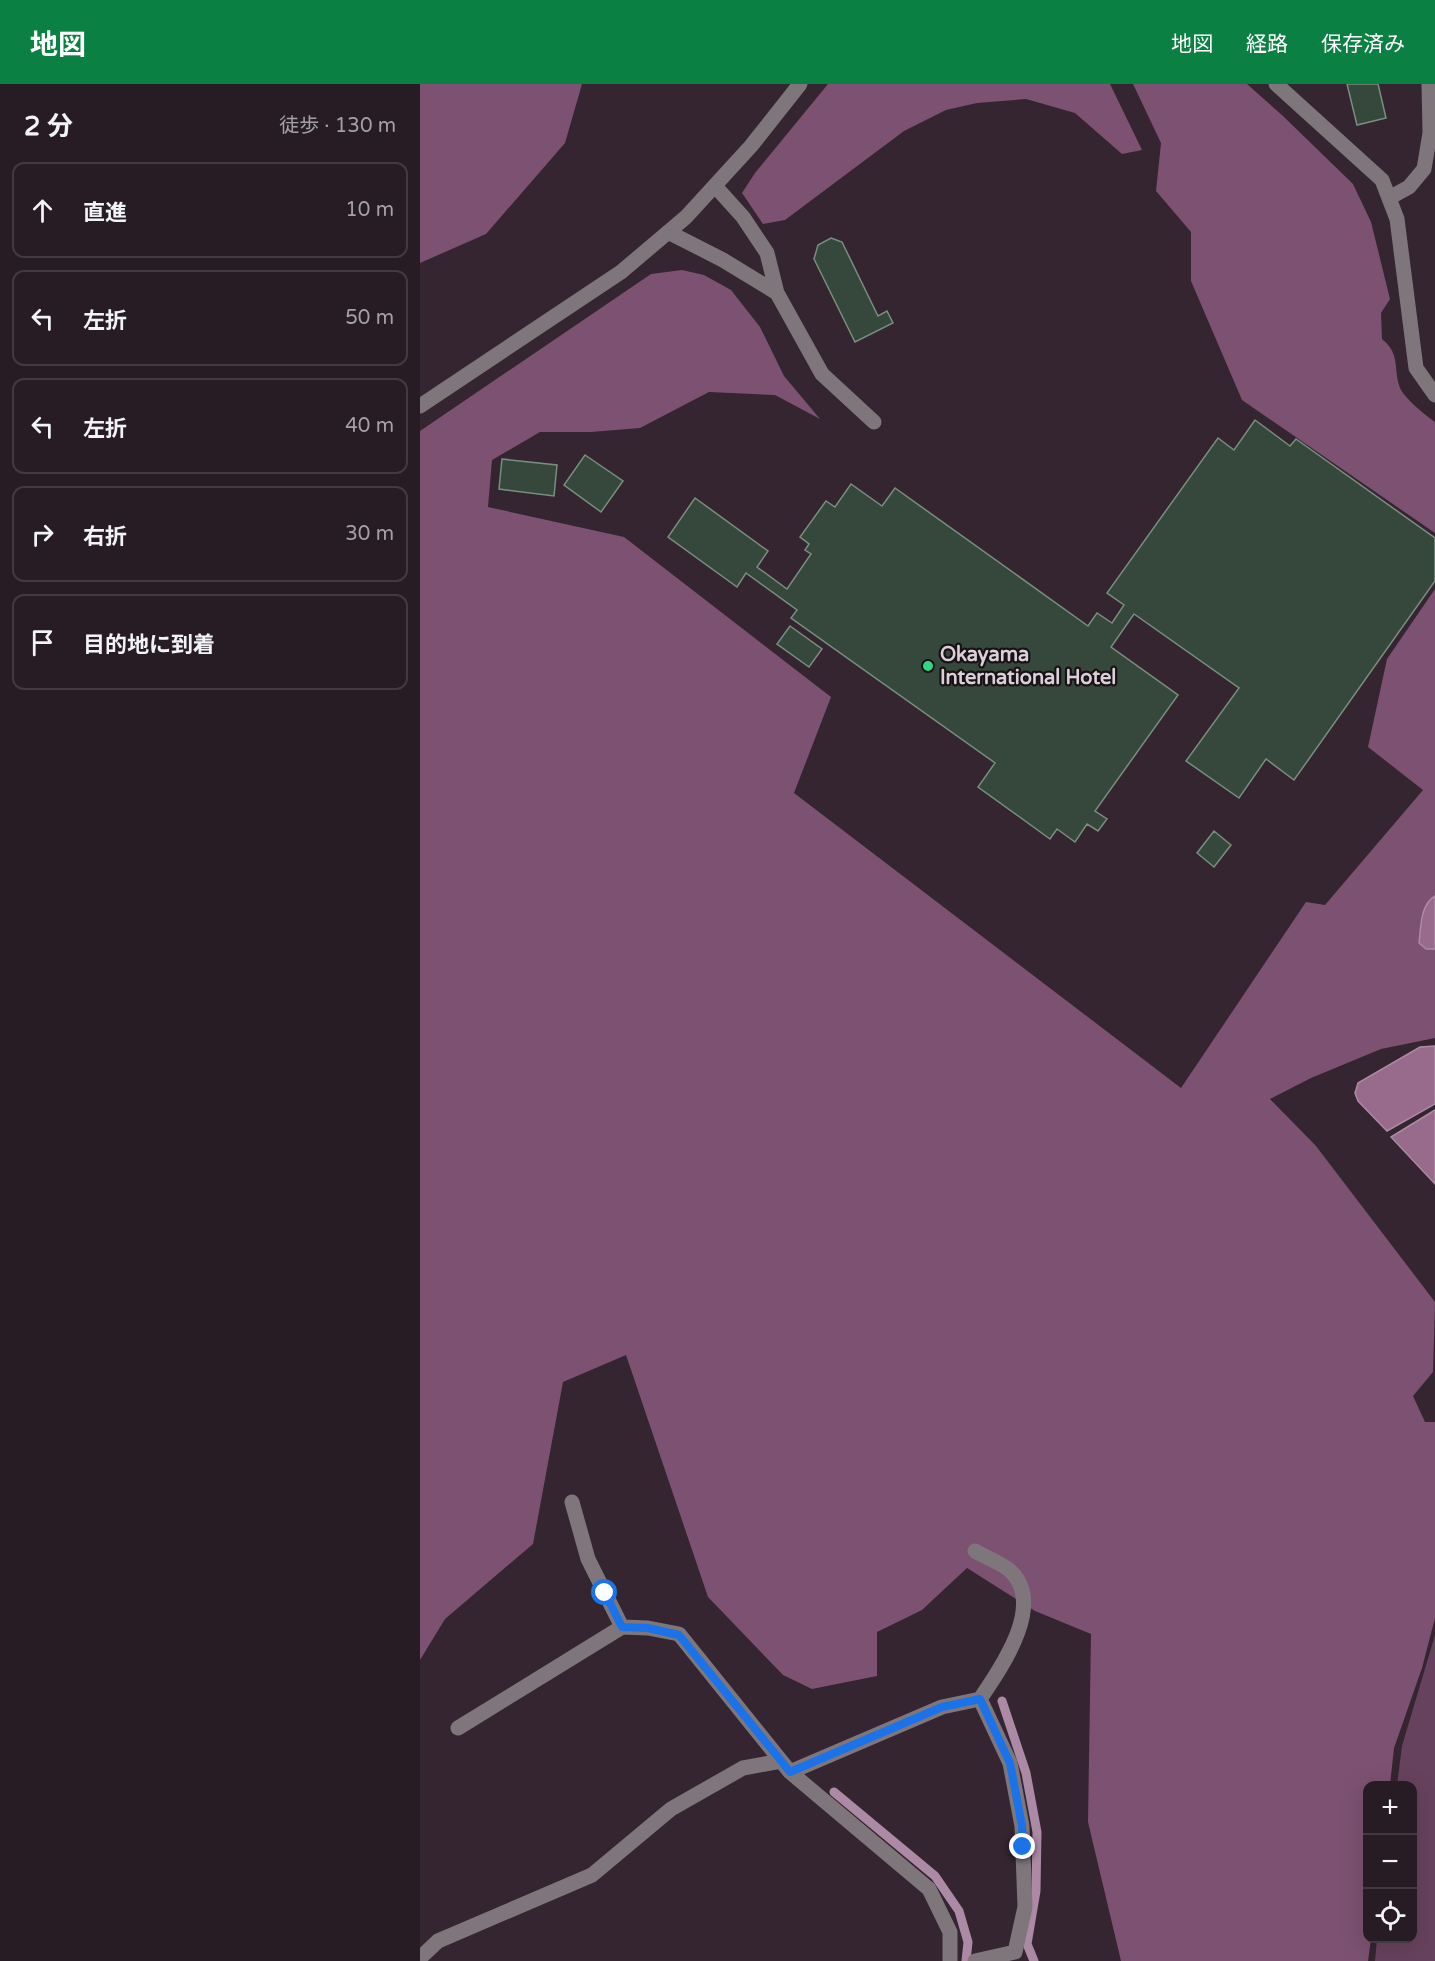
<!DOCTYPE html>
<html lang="ja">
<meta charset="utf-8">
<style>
:root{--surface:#271c24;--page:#2f252c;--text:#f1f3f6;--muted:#a4a1a6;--line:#433a41;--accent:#0b8043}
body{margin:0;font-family:"Varela Round","Noto Sans JP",sans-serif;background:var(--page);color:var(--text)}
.controls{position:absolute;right:18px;bottom:18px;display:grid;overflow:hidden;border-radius:12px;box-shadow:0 6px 24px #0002}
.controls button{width:54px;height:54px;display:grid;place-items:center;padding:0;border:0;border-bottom:2px solid var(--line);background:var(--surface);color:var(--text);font:30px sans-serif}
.stop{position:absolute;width:18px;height:18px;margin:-14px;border:4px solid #1a73e8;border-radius:50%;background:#fff}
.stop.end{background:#1a73e8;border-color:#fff;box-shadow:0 2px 6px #0008}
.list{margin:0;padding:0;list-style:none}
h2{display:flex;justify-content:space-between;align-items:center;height:78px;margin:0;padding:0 24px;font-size:26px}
h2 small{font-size:20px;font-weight:400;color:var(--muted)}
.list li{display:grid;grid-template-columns:39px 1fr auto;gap:18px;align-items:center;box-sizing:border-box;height:96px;margin:0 12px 12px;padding:0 12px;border:2px solid var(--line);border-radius:12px}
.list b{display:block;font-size:22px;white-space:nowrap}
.list em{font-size:20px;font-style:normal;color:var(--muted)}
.icon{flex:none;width:33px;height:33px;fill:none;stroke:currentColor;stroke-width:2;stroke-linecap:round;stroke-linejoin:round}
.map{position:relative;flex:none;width:1015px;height:1877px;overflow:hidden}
header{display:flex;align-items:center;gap:36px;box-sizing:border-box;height:84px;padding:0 30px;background:var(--accent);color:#fff}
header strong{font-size:28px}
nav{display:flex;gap:33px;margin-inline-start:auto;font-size:21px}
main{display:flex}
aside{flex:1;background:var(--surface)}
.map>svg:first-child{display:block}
.green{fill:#67425e}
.forest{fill:#7c5171}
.water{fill:#986b8d;stroke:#ac89a4;stroke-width:1.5}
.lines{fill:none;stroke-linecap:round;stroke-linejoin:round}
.stream{stroke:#ac89a4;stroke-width:9}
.building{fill:#36483c;stroke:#7a8e80;stroke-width:1.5}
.minor{stroke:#7f767c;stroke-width:15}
.route{stroke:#1a73e8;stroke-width:8}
.poi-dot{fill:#30d883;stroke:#181116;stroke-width:2}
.labels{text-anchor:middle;stroke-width:4.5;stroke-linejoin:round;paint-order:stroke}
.poi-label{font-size:20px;font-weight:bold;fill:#dbd0d8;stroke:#181116;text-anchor:start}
</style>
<header>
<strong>地図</strong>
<nav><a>地図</a><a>経路</a><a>保存済み</a></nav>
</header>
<main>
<aside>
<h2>2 分<small>徒歩 · 130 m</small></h2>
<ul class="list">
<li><svg class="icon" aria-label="ahead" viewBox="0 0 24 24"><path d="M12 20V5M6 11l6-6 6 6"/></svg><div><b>直進</b></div><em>10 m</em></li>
<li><svg class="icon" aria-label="left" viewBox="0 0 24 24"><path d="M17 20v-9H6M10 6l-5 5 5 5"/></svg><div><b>左折</b></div><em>50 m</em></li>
<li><svg class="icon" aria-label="left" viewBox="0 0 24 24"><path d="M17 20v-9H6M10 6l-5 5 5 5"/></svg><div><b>左折</b></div><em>40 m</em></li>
<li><svg class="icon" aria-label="right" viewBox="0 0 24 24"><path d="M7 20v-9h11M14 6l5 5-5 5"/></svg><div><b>右折</b></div><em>30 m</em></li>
<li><svg class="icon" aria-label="arrive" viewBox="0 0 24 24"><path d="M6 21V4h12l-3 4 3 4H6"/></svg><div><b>目的地に到着</b></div></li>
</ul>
</aside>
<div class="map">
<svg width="1015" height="1877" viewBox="0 0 1015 1877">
<rect width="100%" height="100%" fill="#342530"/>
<!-- green -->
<path class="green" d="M1015,1551v326h-60l2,-22 35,-1v-152l-15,-1 5,-39z"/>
<!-- forest -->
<path class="forest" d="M0,0h162l-17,59 -79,91 -66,29z
M408,0h282l32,66 -20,4 -47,-41 -49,-14 -49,4 -31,7 -42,21 -119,89 -22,4 -21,-31 13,-20z
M713,0h114l36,32 70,68 18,38 19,77 -9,14 1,26c20,16 10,31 19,51 6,10 24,25 34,32v111l-193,-133 -51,-119v-49l-35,-41 5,-48z
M262,186l22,5 27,15 29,37 24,49 36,43 -45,-24 -66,-3 -69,36 -49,4h-51l-48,28 -4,47 136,30 207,160 -37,96 387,295 125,-186 19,3 98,-115 -55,-43 19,-88 48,-70v449l-54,11 -70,29 -41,21 46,47 119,156 -2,70 -20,24 12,26h10v196l-13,50 -28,80 -4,37 -22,1v152l3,1 -3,22h-247l-33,-139 3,-188 -56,-23 -68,-43 -45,42 -45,22v44l-65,13 -29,-14 -75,-78 -82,-242 -63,27 -30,162 -88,75 -25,41v-1229l231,-157z"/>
<!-- water -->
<path class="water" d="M1015,812v53h-9l-7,-6c2,-16 1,-38 16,-47z
M1015,962v58l-48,27 -29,-30 -3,-8 3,-10 62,-36z
M1015,1026v74l-44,-47z"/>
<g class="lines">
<!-- stream -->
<path class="stream" d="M582,1617l24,72 11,59 -1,59 -9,53 7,17
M414,1708l101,84 24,35 9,31 -2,19"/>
</g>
<!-- building -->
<path class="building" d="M927,0h31l8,34 -29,7z
M411,154l11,4 36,74 9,-5 6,12 -38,19 -41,-83 4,-14z
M835,336l35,26 6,-7 139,99v43l-141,199 -28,-21 -27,39 -53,-37 53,-73 -105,-74 -23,33 67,48 -83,116 12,8 -9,12 -11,-7 -12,18 -18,-13 -7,10 -72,-52 17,-24 -204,-145 6,-8 -51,-37 -9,14 -69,-50 27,-39 73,53 -11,16 30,22 24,-35 -6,-4 4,-6 -9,-7 26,-36 9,6 16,-23 31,22 13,-18 193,138 9,-13 15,10 12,-18 -17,-12 111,-155 16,12z
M165,371l38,26 -22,31 -37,-27z
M82,375l55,6 -3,31 -55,-7z
M370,542l32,23 -13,18 -32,-23z
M794,747l17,14 -17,22 -17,-14z"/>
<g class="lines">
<!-- minor -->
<path class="minor" d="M856,0l106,96 15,39 19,149 19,27
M295,102l28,31 24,36 10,40 45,81 52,48
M969,114l20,-11 15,-18 6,-36 -1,-49
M248,148l55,28 54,33
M0,322l201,-134 65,-55 65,-71 49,-62
M152,1418l16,57 34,68
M38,1644l164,-101 26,1 31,6 111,138 139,117 21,43v29
M370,1688l152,-65 38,-8
M0,1874l18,-17 154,-66 79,-66 72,-41 38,-7
M555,1877l40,-9 10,-45 -3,-81 -12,-63 -30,-64c21,-31 68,-97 28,-130 -9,-7 -23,-12 -33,-18"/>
</g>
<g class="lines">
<!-- route -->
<path class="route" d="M185,1509l17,34 26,1 31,7 111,137 152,-65 38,-8 30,64 12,63 1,21"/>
</g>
<!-- markers -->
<circle class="poi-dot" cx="508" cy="582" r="6"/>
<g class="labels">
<!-- poi labels -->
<g class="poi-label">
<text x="520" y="577">Okayama<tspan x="520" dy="23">International Hotel</tspan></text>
</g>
</g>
</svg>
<div class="controls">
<button>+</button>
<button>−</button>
<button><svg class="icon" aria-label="locate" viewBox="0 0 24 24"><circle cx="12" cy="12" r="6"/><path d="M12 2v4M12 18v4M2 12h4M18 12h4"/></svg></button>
</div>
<div class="stop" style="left:185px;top:1509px"></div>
<div class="stop end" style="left:603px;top:1763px"></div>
</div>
</main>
